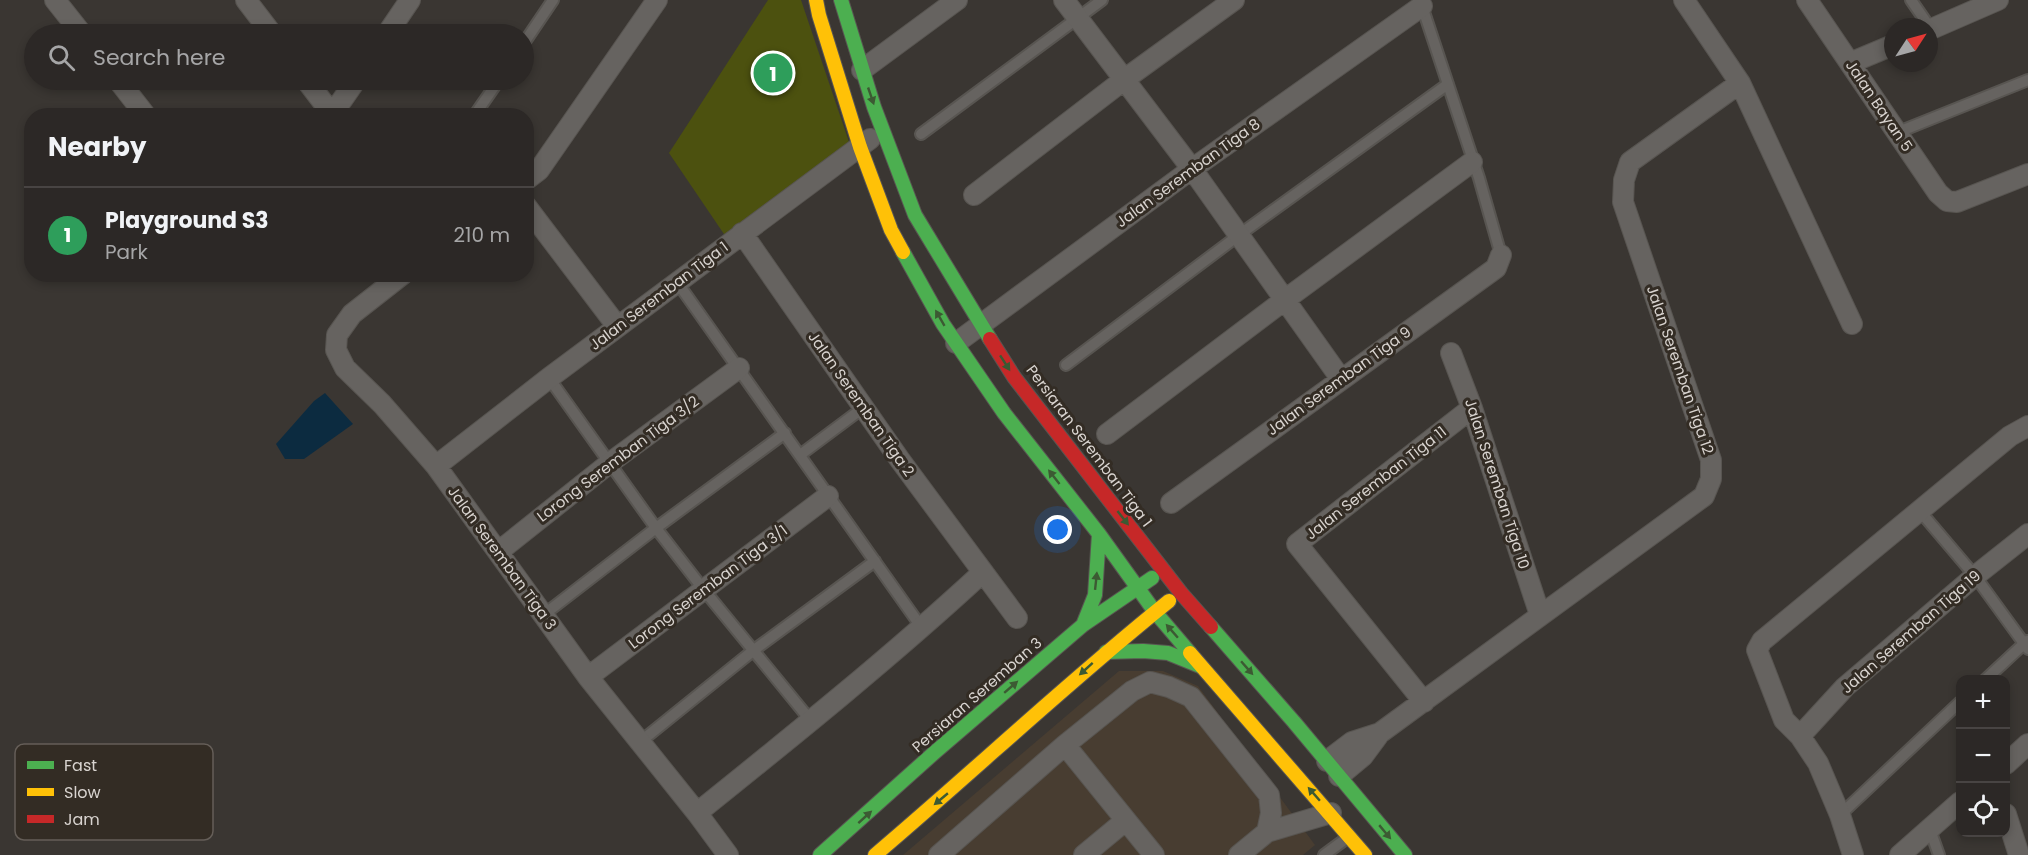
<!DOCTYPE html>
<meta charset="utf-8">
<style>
:root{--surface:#2c2826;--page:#34302e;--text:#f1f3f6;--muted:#a6a6a7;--line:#484443;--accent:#a19d99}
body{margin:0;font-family:Poppins,sans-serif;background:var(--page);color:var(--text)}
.controls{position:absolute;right:18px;bottom:18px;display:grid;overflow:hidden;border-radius:12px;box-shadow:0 3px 9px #0003}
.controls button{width:54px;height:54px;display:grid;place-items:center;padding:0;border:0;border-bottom:2px solid var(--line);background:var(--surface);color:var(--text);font:30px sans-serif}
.compass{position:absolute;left:1884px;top:18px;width:54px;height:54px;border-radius:50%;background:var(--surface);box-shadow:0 3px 9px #0003;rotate:54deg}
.you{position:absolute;left:1058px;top:530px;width:21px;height:21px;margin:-15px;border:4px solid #fff;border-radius:50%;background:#1a73e8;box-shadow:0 0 0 9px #1a73e833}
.badge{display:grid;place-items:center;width:39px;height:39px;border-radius:50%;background:var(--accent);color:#fff;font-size:20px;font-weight:700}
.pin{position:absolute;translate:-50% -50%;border:3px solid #fff;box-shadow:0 2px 6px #0006}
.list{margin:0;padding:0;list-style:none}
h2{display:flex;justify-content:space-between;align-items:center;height:78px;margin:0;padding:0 24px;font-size:26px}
h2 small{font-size:20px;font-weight:400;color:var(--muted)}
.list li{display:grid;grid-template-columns:39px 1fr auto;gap:18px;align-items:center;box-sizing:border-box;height:96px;padding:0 24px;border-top:2px solid var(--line)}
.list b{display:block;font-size:22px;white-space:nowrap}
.list p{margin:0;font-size:20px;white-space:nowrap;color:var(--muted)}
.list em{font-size:20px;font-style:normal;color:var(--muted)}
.icon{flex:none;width:33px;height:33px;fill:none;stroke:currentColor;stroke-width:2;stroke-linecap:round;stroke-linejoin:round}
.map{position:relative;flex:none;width:2028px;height:855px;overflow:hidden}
.search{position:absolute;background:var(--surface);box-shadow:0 3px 9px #0003;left:24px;top:24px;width:510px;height:66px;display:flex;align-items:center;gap:15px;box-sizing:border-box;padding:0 21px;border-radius:33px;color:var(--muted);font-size:22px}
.panel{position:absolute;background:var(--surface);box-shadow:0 3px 9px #0003;left:24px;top:108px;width:510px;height:174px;border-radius:24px}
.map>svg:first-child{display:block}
.built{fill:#483d31}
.green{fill:#4c510f}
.water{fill:#0c2b40}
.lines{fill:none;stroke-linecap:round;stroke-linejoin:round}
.lane-casing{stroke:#585551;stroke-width:14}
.street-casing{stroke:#585551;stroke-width:22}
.fast-casing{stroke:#585551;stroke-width:16}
.slow-casing{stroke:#585551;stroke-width:16}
.jam-casing{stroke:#585551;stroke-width:16}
.lane{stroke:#666360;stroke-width:10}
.street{stroke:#666360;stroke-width:20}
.fast{stroke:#4caf50;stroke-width:14}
.slow{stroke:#ffc107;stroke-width:14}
.jam{stroke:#c62828;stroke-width:14}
.oneway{fill:#3c5a33}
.labels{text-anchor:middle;stroke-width:6;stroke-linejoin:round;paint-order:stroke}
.street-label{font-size:15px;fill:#d9d4d0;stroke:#332c24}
.key{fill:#332c24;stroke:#655e58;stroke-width:1.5}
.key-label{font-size:16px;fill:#d9d4d0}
</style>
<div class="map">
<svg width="2028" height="855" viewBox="0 0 2028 855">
<rect width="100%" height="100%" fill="#3a3632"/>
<!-- built -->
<path class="built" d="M1119,671h44l35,15 117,159 -12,10h-400z"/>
<!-- green -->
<path class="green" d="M768,0h33l49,145 -122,95 -59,-87z"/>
<!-- water -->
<path class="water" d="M325,393l28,31 -49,35h-19l-9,-15 38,-43z"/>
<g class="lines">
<defs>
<path id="lane" d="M1911,0l20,29
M1421,3l58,175 22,77
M524,43l29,-43
M474,116l25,-36
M1896,133l132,-53
M921,134l181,-134
M677,282l245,346
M1066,365l173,-130 209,-151
M549,378l107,150 48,62 107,131
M800,455l63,-47
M1919,510l56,66 53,73
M542,616l114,-88 129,-95
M1985,680l42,-39
M640,742l114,-92 121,-89
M1840,815l120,-113
M1929,827l10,28
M1324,855l23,-17"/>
<path id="street" d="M55,0l27,34
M246,0l26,34
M1064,0l128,169 149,210
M1684,0l56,83 112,241
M1807,0l131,193 9,8 10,1 71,-28
M1929,30l69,-30
M387,34l23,-34
M1850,63l43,-18
M862,70l95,-70
M118,80l28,36
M306,80l26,34
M331,116l25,-36
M526,180l13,-10 118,-170
M974,195l151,-116 109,-79
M526,206l91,120
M742,233l158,227 117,158
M403,274l-51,40 -15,21 -1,15 9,18 37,36 54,62 152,211 109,136 31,42
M956,343l236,-174 230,-163
M1451,353l21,55 68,207
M1107,434l179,-135 186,-137
M436,466l113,-88 321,-239
M1171,503l325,-235 5,-13
M498,552l113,-90 128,-94
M588,677l240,-181
M1424,702l-127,-158 175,-136
M1800,736l45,-49 130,-111 53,-42
M1065,745l89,110
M1327,761l25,-19 28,-9 324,-237 7,-17v-19l-88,-258 1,-22 6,-18 110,-79
M2006,764l22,-20
M1339,776l24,-20 17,-23
M697,813c97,-78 194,-156 285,-240
M2006,814l13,41
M939,855l126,-110 67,-54 18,-9 19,5 22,10 78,98 2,18 -4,19
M1084,855l41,-34
M1239,855l28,-23 64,-19
M1853,855l-13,-40 -22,-52 -18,-27 -16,-16 -27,-70 5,-9 248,-205 18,-10
M1900,855l60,-53"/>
<path id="fast" d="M841,0l33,107 41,108 75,124
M903,252l40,72 61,89 95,121 56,78 35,41
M1083,625l12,-30 4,-61
M1211,627l83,95 111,133
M1106,652l37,-1 25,2 32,13
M820,855l115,-103 148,-127 69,-47"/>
<path id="slow" d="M816,0l3,15 41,132 31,83 12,22
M1190,653l175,202
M875,855c99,-84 193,-173 294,-254"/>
<path id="jam" d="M990,339l24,38 167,216 30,34"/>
</defs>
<!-- lane casing -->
<use href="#lane" class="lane-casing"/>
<!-- street casing -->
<use href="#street" class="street-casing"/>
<!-- fast casing -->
<use href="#fast" class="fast-casing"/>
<!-- slow casing -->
<use href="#slow" class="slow-casing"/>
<!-- jam casing -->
<use href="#jam" class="jam-casing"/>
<!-- lane -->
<use href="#lane" class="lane"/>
<!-- street -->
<use href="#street" class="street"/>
<!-- fast -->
<use href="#fast" class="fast"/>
<!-- slow -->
<use href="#slow" class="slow"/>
<!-- jam -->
<use href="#jam" class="jam"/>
</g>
<!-- one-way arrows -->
<defs><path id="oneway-solid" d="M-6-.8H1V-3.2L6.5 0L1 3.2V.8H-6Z" transform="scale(1.5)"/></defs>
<g class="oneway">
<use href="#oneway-solid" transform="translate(871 96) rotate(71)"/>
<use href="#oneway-solid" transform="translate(940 318) rotate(-120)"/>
<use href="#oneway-solid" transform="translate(1005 363) rotate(57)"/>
<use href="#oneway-solid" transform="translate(1054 477) rotate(-128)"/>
<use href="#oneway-solid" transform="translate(1123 518) rotate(52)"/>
<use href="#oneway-solid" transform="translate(1096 581) rotate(-84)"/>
<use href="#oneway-solid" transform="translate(1172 631) rotate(-131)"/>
<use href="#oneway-solid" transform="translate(1247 668) rotate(49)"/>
<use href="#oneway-solid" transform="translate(1086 669) rotate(138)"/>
<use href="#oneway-solid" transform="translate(1011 687) rotate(-41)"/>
<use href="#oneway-solid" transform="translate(1314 794) rotate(-131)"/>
<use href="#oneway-solid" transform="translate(941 799) rotate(140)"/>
<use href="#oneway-solid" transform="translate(865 817) rotate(-42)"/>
<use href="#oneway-solid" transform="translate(1385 832) rotate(50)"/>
</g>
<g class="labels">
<!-- street labels -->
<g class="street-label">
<text transform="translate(1879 106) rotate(56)" y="5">Jalan Bayan 5</text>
<text transform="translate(1188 173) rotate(-36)" y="5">Jalan Seremban Tiga 8</text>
<text transform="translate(659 296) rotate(-37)" y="5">Jalan Seremban Tiga 1</text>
<text transform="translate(1680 370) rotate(71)" y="5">Jalan Seremban Tiga 12</text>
<text transform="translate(1339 381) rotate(-36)" y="5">Jalan Seremban Tiga 9</text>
<text transform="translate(861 404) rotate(55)" y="5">Jalan Seremban Tiga 2</text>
<text transform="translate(1089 446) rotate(53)" y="5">Persiaran Seremban Tiga 1</text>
<text transform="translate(618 459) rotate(-37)" y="5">Lorong Seremban Tiga 3/2</text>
<text transform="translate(1376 483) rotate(-38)" y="5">Jalan Seremban Tiga 11</text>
<text transform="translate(1497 484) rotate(72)" y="5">Jalan Seremban Tiga 10</text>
<text transform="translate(502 558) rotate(54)" y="5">Jalan Seremban Tiga 3</text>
<text transform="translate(708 587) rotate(-37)" y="5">Lorong Seremban Tiga 3/1</text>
<text transform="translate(1911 632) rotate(-41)" y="5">Jalan Seremban Tiga 19</text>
<text transform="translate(977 695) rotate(-41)" y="5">Persiaran Seremban 3</text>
</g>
</g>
<!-- legend -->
<rect x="15" y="744" width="198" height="96" rx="9" class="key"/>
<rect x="27" y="761" width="27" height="8" fill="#4caf50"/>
<rect x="27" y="788" width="27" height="8" fill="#ffc107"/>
<rect x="27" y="815" width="27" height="8" fill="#c62828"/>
<g class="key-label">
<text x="64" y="771">Fast</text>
<text x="64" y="798">Slow</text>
<text x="64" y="825">Jam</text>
</g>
</svg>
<div class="controls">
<button>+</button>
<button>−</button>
<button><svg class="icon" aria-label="locate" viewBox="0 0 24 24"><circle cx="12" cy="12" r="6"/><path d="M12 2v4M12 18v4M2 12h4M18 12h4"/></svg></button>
</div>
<svg class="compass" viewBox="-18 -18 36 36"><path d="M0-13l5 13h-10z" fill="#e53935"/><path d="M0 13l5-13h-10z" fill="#a6a6a7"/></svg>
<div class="you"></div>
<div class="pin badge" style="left:773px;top:73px;background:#2e9e5b">1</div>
<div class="search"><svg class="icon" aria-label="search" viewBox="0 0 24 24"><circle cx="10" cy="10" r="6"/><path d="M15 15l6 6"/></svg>Search here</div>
<section class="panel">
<h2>Nearby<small></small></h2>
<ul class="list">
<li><span class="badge" style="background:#2e9e5b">1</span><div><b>Playground S3</b><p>Park</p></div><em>210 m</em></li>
</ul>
</section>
</div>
